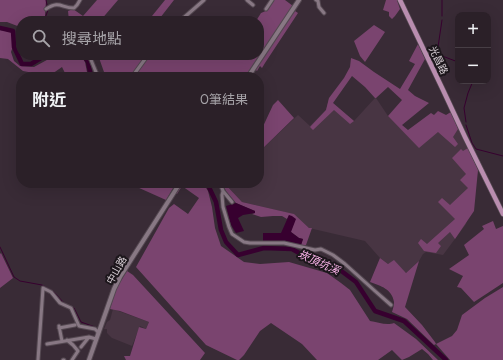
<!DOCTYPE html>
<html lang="zh-TW">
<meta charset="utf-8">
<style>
:root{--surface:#2b2028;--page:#332830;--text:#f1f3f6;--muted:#a6a3a8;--line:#473e45}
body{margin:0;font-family:"DM Sans","Noto Sans TC",sans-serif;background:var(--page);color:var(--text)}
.controls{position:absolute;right:12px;top:12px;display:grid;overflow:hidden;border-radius:8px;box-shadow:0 4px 16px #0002}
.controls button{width:36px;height:36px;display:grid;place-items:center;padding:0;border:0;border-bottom:1px solid var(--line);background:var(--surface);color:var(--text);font:20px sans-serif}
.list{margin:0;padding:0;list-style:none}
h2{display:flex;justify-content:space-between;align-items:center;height:52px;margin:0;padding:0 16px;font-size:17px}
h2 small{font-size:13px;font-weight:400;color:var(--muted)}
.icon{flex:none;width:22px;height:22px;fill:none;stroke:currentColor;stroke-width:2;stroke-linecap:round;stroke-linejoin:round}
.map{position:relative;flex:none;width:503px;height:360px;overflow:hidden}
.search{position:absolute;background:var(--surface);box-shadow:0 4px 16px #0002;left:16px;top:16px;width:248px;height:44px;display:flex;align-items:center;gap:10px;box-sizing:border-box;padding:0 14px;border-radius:16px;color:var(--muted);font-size:15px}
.panel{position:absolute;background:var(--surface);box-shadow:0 4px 16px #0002;left:16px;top:72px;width:248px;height:116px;border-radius:16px}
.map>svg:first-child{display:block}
.built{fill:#483543}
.green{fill:#7a446f}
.water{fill:#37002f}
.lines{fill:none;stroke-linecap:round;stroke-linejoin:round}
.stream{stroke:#37002f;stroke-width:1}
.river{stroke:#37002f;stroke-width:4.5}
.minor-casing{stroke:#544851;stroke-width:5}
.secondary-casing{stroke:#544851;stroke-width:6}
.primary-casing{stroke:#544851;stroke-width:6}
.minor{stroke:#887884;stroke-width:3}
.secondary{stroke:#887884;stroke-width:4}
.primary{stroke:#b98daf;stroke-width:4.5}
.labels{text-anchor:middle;stroke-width:4;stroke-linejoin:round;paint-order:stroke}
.street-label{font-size:10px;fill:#d8cfd5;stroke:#1c161b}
.water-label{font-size:11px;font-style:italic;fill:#fdb5ec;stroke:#1c161b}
</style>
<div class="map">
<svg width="503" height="360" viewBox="0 0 503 360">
<rect width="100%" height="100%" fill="#392b36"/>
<!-- built -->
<path class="built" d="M329,98l4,5 21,18 21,-23h1l12,18 31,31 24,-33 3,1 5,-3 27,59 -12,53 -23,31 -17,-3 -3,2 -4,7 -13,12 -12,-12 -6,3 -8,-6 -15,-17 -56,-13 -16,-14 -51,-12 -16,-17 2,-2h31v-31l39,-37 12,11 16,-16z
M113,309l36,13 -3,7 -6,-3 -8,20 -20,-8 -5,-5v-4h-3l3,-7 3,-2z"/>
<!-- green -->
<path class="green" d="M0,0h46l-1,16 -2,5h-22v16l-1,-10 -13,-5h-7z
M97,0h21l-18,21h-31l-1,-10 5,-2 10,7z
M165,0h9l-14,18 6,3h-11l-3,-5z
M274,0h11l8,6 -48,71h-145l-1,-3 5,-2 -6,-17h25l2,3 3,-3h131v-34h-3l5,-8 7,-3z
M386,0h11l3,9 -5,7 -3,3 -3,-3v-4l-6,-2z
M295,11l3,2 -33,50 -3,5 -2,-2 -3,5 -3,-3z
M374,25l11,7 -20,30 -5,-6 -6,-15z
M0,30l12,2 1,14 -2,6 3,9 6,5 14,1 22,-12h24l5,7 3,15h-21l-5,-10 -13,9 -26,-5 -15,-12 -8,-1z
M418,44l7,15 -17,31 7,6 14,7 -27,22 6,5 23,-17 3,2 4,-4 8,4 5,-3 7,17 -5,8 5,7 -3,3 -17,-15 -19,16 -31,-32 14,-16 -14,-13 -12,11h-1l-10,-11 -13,-11 -19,27 21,18 -4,3 -16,-14 -21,20 -3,-3 16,-17 3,-12 15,-20 6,-11 1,-9 8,3 15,11 26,17 15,-25 -6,-3z
M278,100l16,18 -35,34v-17l14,-30z
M468,148l10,22 -4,41 -19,28 -5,-7 -12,11 3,3 -5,7 -12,-2 -6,-8 3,-4 6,5 28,-25 -17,-17 4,-4 8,7 18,-17 -8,-8 6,-6 -14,-16 9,-9 2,2z
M128,183h48l-10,17z
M181,183h22l5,8 4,16 3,21 6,18 23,16 16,2 29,-2 38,11 14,10 9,7 20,31c7,1 17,5 24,2l22,16 22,21h-5l-5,-6 -6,-5 -13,8 -7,3 -10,-10 -14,10h-61l-15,-16 -31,-21 -11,8 -16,24 -5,5h-2l-31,-15 -70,-78 33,-59 5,-4 14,10 11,-16 -17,-12 -5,8 -2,-1z
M222,183h6l-2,2 16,17 52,12 15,14h3l-6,17h-5l2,-6 -4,-1 -8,-6 -2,-17 -2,4 -5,-3h-9l-12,1 -9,-3 3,-1v-2l-19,-8 -10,-12z
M493,221l3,8 7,-3v57l-29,19 -13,-14 -4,-1 6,-11 -14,-7 20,-14 -5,-10 20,-16 -2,-3z
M1,253l12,25 -13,10v-34z
M380,258l8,6 6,-4 12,13 13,-12 -14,46 17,18 13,17 1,2 16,-8 5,-6 5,-15 23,-17 18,-11v73h-53l-14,-16 -2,1 -27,-26 -15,-7c1,-3 2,-7 2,-10 -2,-13 -13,-16 -24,-20z
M127,271l6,4 72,78 -5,7h-74l-2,-4h6l9,-29 7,2 3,-7 -29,-11 -10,-2 6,-20z"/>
<!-- water -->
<path class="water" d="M236,203l19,8v2l-12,2 -5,3 6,13 -8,2 -5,-8 -5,-19z
M289,215l3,1 4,3 -5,13 8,6 4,1 -2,6 -12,-3h-26v-9h18z"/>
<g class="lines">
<!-- stream -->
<path class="stream" d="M442,0v16
M442,20l-5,34 21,8
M44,21l4,-11 -2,-10
M466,122l-2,-14 4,-15 5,-12
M466,125l6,18 4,6 27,7
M0,247l14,30 6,4 22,4 11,6 10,11 3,2
M72,307l2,1 7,14 14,5"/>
<!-- river -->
<path class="river" d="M0,28l13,3 1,16 8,17h9l15,-9
M83,55l5,7 3,15
M207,183l9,19 5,28 5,12 12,13 26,-7 28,1 28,16 20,5 16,12 19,29 29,10 42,39"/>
<defs>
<path id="minor" d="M247,0l6,5
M316,0l2,1 1,6 5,6
M46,9c14,-9 15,-1 28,-1l3,-3 3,-5
M266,9l6,-9
M180,21l24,-21
M89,55l9,22
M132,77l16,-22
M220,183l3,8 9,11
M223,191l-1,4 1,12 6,20 3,7 12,8 6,1h34l31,7 6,-1 12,6 12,9 30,27 16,14
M59,326l3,15
M59,328l16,-3
M67,340l6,5 5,6 -6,9
M47,344l42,-7 7,2
M81,347l8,-10
M38,360l5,-72 8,4 9,11 11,5 8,18 16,3 3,3
M63,360h1"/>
<path id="secondary" d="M248,77l51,-77
M89,360l25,-71 6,-12 60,-94"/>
<path id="primary" d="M400,0l44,92 21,45 38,77"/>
</defs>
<!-- minor casing -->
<use href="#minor" class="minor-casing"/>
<!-- secondary casing -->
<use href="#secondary" class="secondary-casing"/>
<!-- primary casing -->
<use href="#primary" class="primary-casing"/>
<!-- minor -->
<use href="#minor" class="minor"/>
<!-- secondary -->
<use href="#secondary" class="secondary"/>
<!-- primary -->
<use href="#primary" class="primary"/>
</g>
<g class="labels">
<!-- street labels -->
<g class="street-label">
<text transform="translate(439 60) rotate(64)" y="4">光昌路</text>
<text transform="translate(116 270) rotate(-61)" y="4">中山路</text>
</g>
<!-- water labels -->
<g class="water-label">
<text transform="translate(319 262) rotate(24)" y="4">崁頂坑溪</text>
</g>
</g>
</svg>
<div class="controls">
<button>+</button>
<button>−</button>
</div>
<div class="search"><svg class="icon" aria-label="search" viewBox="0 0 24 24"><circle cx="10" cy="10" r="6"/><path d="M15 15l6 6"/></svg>搜尋地點</div>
<section class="panel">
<h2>附近<small>0筆結果</small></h2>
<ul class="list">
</ul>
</section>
</div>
